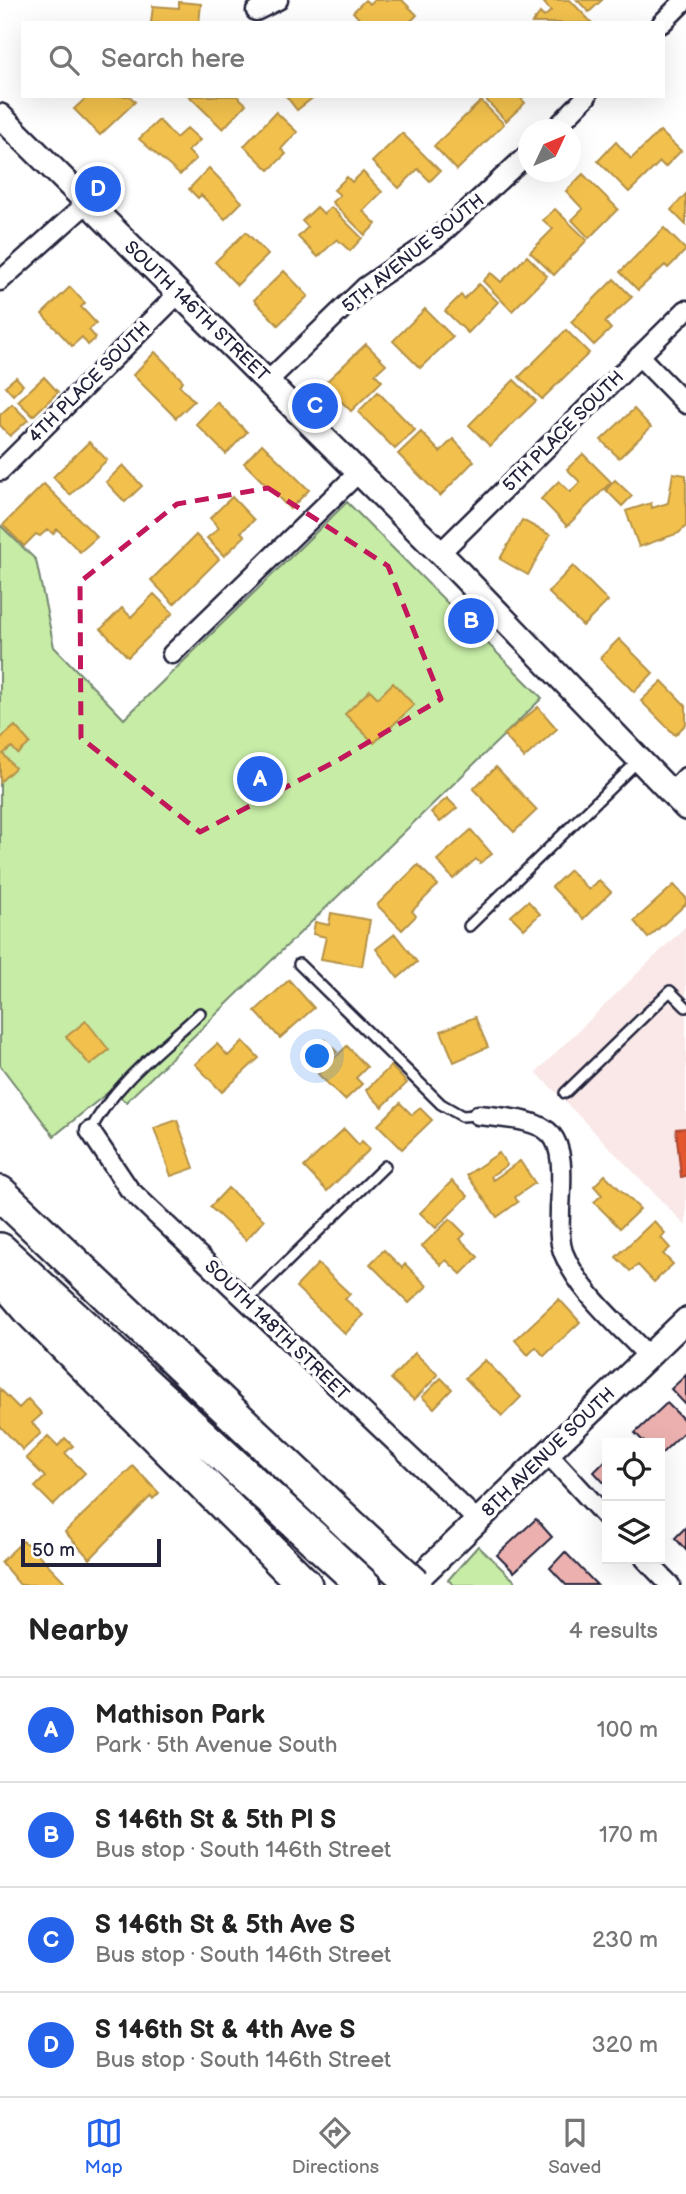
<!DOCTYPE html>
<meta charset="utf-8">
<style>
:root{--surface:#fff;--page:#f6f6f6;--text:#222;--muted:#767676;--line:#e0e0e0;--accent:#2563eb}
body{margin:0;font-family:"Balsamiq Sans",sans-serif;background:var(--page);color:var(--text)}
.controls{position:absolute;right:21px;bottom:21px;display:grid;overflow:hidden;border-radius:0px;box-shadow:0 7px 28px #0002}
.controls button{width:63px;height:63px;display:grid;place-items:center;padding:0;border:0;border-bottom:2px solid var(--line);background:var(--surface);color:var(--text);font:35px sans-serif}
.compass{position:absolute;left:518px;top:119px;width:63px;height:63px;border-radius:50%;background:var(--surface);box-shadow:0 7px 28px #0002;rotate:46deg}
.scale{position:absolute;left:21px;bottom:18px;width:140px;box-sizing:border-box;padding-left:7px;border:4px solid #22223b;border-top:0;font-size:19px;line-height:24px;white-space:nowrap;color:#22223b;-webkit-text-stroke:5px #fff;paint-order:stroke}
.you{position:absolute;left:318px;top:1057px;width:24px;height:24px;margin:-18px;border:5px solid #fff;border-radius:50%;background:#1a73e8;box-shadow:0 0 0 10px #1a73e833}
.badge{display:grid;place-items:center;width:46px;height:46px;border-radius:50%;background:var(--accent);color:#fff;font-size:23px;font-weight:700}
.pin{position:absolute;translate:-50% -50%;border:4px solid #fff;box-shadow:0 2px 7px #0006}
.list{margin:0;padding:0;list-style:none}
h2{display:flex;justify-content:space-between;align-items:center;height:91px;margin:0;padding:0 28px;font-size:30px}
h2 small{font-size:23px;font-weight:400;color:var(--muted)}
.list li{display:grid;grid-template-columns:46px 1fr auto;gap:21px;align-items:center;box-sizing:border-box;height:105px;padding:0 28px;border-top:2px solid var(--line)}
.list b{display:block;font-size:26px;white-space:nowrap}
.list p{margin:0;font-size:23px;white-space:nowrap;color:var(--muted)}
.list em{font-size:23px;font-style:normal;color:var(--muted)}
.icon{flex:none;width:38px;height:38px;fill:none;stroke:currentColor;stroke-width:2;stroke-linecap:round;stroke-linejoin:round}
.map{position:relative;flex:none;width:686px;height:1585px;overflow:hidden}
.search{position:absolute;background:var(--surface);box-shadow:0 7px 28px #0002;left:21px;right:21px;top:21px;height:77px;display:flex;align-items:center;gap:18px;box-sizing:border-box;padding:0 24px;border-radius:0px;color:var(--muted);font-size:26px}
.sheet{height:511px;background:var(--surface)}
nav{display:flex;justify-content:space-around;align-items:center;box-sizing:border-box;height:98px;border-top:2px solid var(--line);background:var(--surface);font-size:19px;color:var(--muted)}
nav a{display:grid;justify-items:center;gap:4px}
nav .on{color:var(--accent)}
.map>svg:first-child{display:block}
.built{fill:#f9e8e7}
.green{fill:#c6eca6;stroke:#748770;stroke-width:2}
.homes{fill:#f2c14e;stroke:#b49148;stroke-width:2}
.shops{fill:#e4572e;stroke:#aa4732;stroke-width:2}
.building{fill:#ecb1af;stroke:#22223b;stroke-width:2}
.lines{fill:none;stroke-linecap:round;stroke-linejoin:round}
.service-casing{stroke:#22223b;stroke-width:14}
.minor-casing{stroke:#22223b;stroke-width:23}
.tertiary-casing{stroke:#22223b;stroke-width:28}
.motorway-casing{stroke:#22223b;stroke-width:38}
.service{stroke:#fff;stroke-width:9}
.minor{stroke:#fff;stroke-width:18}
.tertiary{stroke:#fff;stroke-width:23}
.motorway{stroke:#fff;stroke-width:33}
.motorway-bridge-casing{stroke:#22223b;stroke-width:38;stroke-linecap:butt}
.motorway-bridge{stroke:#fff;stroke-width:33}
.marked{fill:none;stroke:#c2185b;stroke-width:5;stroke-dasharray:14 9;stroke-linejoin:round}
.labels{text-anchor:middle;stroke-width:7;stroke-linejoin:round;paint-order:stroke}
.street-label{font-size:18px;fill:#22223b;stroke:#fff}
</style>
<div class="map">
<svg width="686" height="1585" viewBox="0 0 686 1585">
<rect width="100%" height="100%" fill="#fff"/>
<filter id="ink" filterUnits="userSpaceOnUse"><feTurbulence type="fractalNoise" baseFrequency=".0143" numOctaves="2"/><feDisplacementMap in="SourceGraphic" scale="14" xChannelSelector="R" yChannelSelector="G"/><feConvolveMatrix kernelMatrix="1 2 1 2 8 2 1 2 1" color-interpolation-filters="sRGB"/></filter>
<g filter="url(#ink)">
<!-- built -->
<path class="built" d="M686,926v300l-150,-154z"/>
<!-- green -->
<path class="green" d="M347,502l195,196 -416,404 -15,-12 -57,46 -54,-71v-540l36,35 18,87 70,72z
M478,1546l41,39h-65l-6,-5z"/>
<!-- homes -->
<path class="homes" d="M365,0l5,4 4,-4h28l15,15 -8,8h-46l-10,-11z
M548,0h22l22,23h-60l8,-10 4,4 7,-6 -7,-8z
M577,0h25l-13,12z
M179,2l22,2 -2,19h-48l2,-17 26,2z
M88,96h42l5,6 -35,33 -26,-26z
M189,96h48l9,8 -23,25z
M286,96h29l-18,14z
M491,96h28l6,7 -19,18 -19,-20z
M481,101l23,23 -47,46 -23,-24z
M276,112l21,20 -16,17 5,5 -17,16 -25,-24z
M159,120l17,18 11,-10 13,12 -12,11 8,8 -16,16 -41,-36z
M660,131l21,20 -16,16 -5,-5 -31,30 -31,-31 18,-19 15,17z
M402,133l38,38 -10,10 -12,-12 -19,19 -27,-26z
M209,168l33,34 -17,17 -24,-24 -3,3 -9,-9z
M363,172l19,20 -19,19 13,13 -11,11 -33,-33 8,-7 -6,-5 13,-13 5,5z
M583,174l35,35 -29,29 -17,-18 11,-11 -17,-18z
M686,194v31l-15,-15z
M317,207l7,7 7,-7 31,31 -12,13 -13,-12 -19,18 -20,-20 10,-10 -6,-6z
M555,209l32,31 -33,35 -24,-23 23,-23 -10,-9z
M664,228l22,22 -18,18 -3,-3 -27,25 -18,-18z
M246,232l22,23 -31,30 -22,-23z
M527,256l20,20 -35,35 -29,-30 8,-8 10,9z
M284,271l24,25 -30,29 -24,-25z
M614,279l18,18 -27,25 6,7 -17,16 -23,-23z
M479,284l19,18 -30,31 -23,-22 16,-16 3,4z
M70,287l15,16 -4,4 15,16 -7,7 7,8 -8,7 -6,-8 -10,9 -30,-32z
M425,309l28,28 -33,31 -27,-27z
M566,330l23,23 -47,46 -23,-22z
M366,344l20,20 -11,10 7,7 -31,30 -27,-27z
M155,352l28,29 -4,4 15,16 -18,17 -43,-43z
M16,377l7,8 -10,10 -8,-9z
M44,377l14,15 -25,24 -15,-15z
M514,380l22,21 -46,45 -21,-21z
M378,392l37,38 -20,19 -37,-37z
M217,402l30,30 -21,22 -30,-30z
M12,404l16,16 -18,16 -10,-11v-10z
M634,409l17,18 -32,31 -18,-18z
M421,432l19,20 13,-13 21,22 -34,35 -42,-42z
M89,442l18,18 -37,35 -17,-18z
M262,444l47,46 -19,19 -46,-46z
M583,454l28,28 -44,44 -26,-27 18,-18 11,11 10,-10 -13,-13z
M123,465l19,21 -17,16 -19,-20z
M673,473l13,2v51l-7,7 -40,14 -13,-36 25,-8 1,5 16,-5z
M615,480l17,16 -10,10 -16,-16z
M44,484l53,53 -17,15 -23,-23 -4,5 -5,-5 -8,7 -4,-2 -12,12 -21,-21z
M232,497l22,23 -13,12 4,4 -21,20 -17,-18 12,-10 -9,-10z
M522,520l28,15 -22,40 -28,-16z
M196,535l23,24 -45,45 -23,-24z
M573,566l35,35 -25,25 -35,-34z
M154,594l19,19 -45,44 -27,-28 21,-21 9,9z
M619,639l34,34 -19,19 -34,-34z
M662,681l24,25v18l-11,11 -34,-34z
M393,683l21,22 -40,38 -29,-29 25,-24 8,8z
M538,707l19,22 -33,29 -20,-23z
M15,726l15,17 -12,11 -6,-7 -9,7 12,14 -15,14v-43z
M496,767l41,43 -23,22 -41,-43z
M447,798l10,10 -17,14 -9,-10z
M471,830l21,24 -12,9 -4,-4 -23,20 -16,-19z
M418,865l20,20 -26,26 4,5 -14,14 -25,-25z
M570,870l19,20 10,-10 12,12 -28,27 -31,-32z
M674,885l12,13v6l-38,34 -14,-17z
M528,901l12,13 -16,15 -13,-13z
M331,913l39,7 -8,46 -41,-7 5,-22 -13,-3 2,-12 14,3z
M395,934l22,28 -19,16 -22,-29z
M289,980l25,28 -34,30 -25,-27z
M475,1017l13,30 -34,15 -13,-31z
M86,1021l23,29 -19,15 -24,-28z
M325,1040l12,12 -13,12 -11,-13z
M243,1041l16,17 -37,34 -27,-28 22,-20 11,12z
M347,1046l20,21 -11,11 6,6 -17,16 -27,-26z
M391,1066l16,17 -25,24 -16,-17z
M400,1103l12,12 8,-7 12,12 -30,29 -24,-24z
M177,1120l17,48 -23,8 -17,-48z
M344,1129l15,16 3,-4 8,8 -43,42 -23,-24z
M499,1153l8,12 -16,11 2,4 27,-19 15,22 -20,14 3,5 -21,15 -30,-42z
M605,1175l35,34 -20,19 -26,-26 8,-7 -8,-9z
M452,1181l16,15 -32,32 -16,-15z
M228,1188l36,32 -18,20 -36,-33z
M450,1219l15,15 -5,5 18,18 -17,17 -15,-14 -5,5 -19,-19z
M654,1221l11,12 -4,5 9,10 -7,6 10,10 -19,18 -16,-17 -8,6 -14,-14z
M384,1250l18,18 3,-4 22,22 -18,17 -39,-39z
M318,1264l32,30 -5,5 18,16 -18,19 -49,-47z
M559,1299l21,23 -36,34 -8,-9 -8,8 -13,-15z
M415,1353l23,22 -24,25 -23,-21z
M485,1360l36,37 -19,19 -37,-38z
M441,1378l11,11 -18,19 -12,-11z
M0,1389l19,19 9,-9 14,15 -10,9 9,10 -18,17 -23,-24z
M48,1436l10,10 7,-8 8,8 -8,7 20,20 -32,32 -18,-18 10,-10 -19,-19z
M133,1466l26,27 -6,6 -2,-3 -61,63 -25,-27z
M23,1541l7,5 37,38 -47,1 -19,-23z"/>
<!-- shops -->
<path class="shops" d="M686,1128v48l-5,1 -5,-48z"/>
<!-- building -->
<path class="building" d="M686,1375v30l-15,-16z
M667,1403l19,19v8l-26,25v-12h-15l-10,-10z
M607,1459v27l-13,-14z
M536,1519l16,18 -38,35 -17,-17z
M686,1527v23l-11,-12z
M565,1552l32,33h-31l-16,-17z"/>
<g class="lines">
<defs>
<path id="service" d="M469,926l169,-165
M299,964l142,140 21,12 16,-1
M565,1093l105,-102 16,16
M90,1131c25,-48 71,-82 110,-118
M247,1301l138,-135"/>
<path id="minor" d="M256,11l22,-11
M662,23l22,-22
M554,130l33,-34
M0,281l87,-78
M639,356l47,48
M268,381l97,-94 73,-50 90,-83
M0,471l178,-177
M440,553l246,-243
M172,654l187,-182
M671,793l15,-16
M478,1115c81,7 87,14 82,94 0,15 -2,28 3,43 16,40 56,73 85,104
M90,1131l39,58 348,331
M547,1453l60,65
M645,1559l25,26"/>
<path id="tertiary" d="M0,116l453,450 233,242
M411,1585l275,-265"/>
<path id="motorway" d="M0,1193l353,335
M0,1250l364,335
M0,1275l32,37 273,273"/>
</defs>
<!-- service casing -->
<use href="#service" class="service-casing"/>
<!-- minor casing -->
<use href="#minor" class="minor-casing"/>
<!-- tertiary casing -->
<use href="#tertiary" class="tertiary-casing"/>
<!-- motorway casing -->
<use href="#motorway" class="motorway-casing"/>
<!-- service -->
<use href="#service" class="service"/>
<!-- minor -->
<use href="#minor" class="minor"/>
<!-- tertiary -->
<use href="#tertiary" class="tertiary"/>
<!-- motorway -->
<use href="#motorway" class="motorway"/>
<defs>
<path id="motorway-bridge" d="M353,1528l62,57"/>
</defs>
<!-- motorway-bridge casing -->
<use href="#motorway-bridge" class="motorway-bridge-casing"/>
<!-- motorway-bridge -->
<use href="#motorway-bridge" class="motorway-bridge"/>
</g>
</g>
<!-- marked area -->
<path class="marked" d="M268,488l120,78 53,133 -101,60 -140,73 -119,-94 -1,-156 97,-78z"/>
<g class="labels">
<!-- street labels -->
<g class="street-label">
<text transform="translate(413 253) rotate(-39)" y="6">5TH AVENUE SOUTH</text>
<text transform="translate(197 311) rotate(44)" y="6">SOUTH 146TH STREET</text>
<text transform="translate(89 382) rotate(-45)" y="6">4TH PLACE SOUTH</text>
<text transform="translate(563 431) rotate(-45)" y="6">5TH PLACE SOUTH</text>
<text transform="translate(277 1330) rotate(44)" y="6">SOUTH 148TH STREET</text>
<text transform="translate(548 1452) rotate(-44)" y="6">8TH AVENUE SOUTH</text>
</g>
</g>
</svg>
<div class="controls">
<button><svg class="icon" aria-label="locate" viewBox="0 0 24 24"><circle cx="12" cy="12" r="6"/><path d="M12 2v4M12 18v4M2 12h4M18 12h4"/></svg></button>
<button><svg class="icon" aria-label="layers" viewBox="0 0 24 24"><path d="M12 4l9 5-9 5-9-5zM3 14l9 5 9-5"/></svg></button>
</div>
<svg class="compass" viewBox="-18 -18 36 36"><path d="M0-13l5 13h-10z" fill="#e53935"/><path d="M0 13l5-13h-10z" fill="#767676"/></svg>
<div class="scale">50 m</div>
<div class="you"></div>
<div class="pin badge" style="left:260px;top:779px">A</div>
<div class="pin badge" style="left:471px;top:621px">B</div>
<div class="pin badge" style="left:315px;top:406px">C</div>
<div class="pin badge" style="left:98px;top:189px">D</div>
<div class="search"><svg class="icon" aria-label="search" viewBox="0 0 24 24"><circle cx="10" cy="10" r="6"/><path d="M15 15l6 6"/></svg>Search here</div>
</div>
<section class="sheet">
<h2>Nearby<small>4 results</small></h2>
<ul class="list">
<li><span class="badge">A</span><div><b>Mathison Park</b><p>Park · 5th Avenue South</p></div><em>100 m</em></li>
<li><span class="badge">B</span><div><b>S 146th St &amp; 5th Pl S</b><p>Bus stop · South 146th Street</p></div><em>170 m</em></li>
<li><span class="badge">C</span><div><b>S 146th St &amp; 5th Ave S</b><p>Bus stop · South 146th Street</p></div><em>230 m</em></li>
<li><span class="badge">D</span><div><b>S 146th St &amp; 4th Ave S</b><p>Bus stop · South 146th Street</p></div><em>320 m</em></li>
</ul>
</section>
<nav>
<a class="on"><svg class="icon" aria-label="map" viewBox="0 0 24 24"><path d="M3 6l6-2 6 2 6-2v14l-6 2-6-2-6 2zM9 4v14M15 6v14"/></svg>Map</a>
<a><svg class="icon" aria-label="directions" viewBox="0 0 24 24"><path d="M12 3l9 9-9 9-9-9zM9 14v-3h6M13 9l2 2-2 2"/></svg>Directions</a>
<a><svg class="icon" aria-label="saved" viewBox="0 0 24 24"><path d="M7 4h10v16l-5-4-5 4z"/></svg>Saved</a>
</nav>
